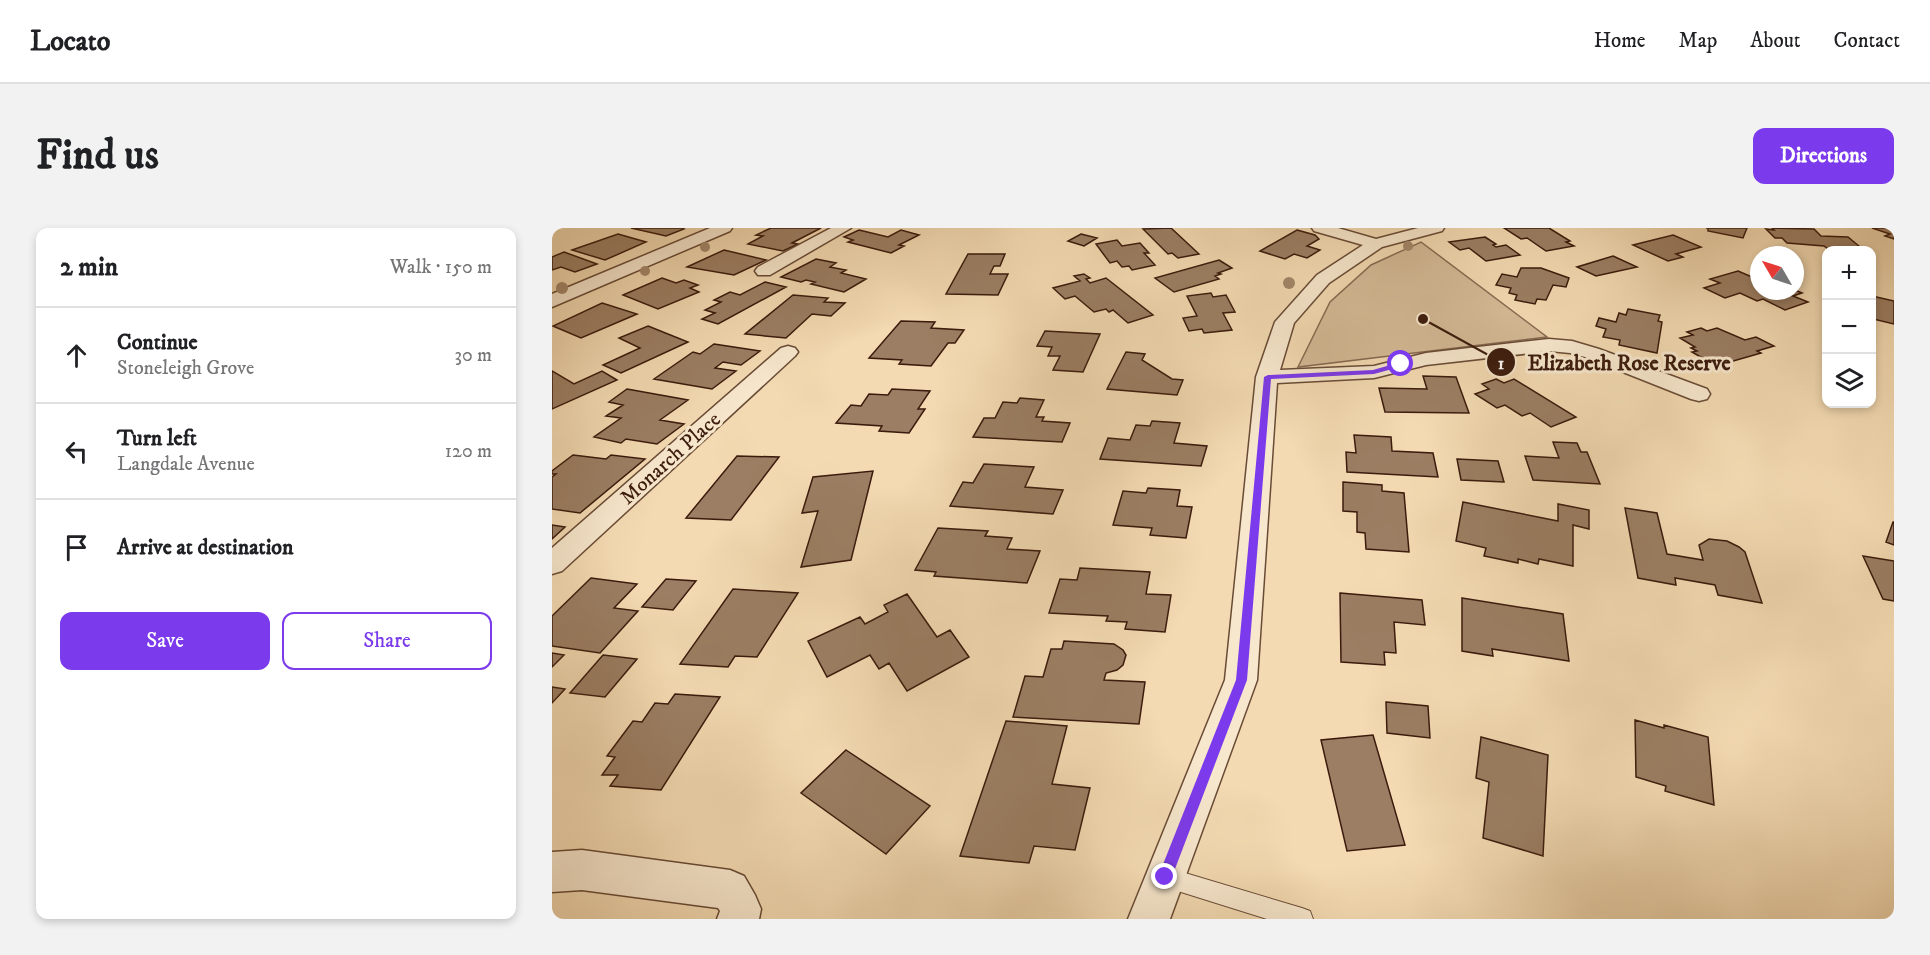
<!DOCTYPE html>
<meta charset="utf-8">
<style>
:root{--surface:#fff;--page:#f2f2f2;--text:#202124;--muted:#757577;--line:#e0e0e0;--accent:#7c3aed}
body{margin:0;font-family:"IM FELL DW Pica",serif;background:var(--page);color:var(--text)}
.controls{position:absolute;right:18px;top:18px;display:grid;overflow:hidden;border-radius:12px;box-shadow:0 3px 9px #0003}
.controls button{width:54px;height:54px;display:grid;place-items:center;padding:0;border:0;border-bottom:2px solid var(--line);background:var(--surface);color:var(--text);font:30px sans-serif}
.compass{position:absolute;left:1198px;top:18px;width:54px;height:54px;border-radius:50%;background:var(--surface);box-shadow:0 3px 9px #0003;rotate:309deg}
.stop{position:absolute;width:18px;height:18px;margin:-14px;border:4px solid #7c3aed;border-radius:50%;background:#fff}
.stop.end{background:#7c3aed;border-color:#fff;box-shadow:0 2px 6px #0008}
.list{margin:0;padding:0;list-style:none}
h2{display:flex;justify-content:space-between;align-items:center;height:78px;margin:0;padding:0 24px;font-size:26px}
h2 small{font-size:20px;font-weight:400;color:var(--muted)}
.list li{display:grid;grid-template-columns:39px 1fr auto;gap:18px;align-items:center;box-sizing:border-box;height:96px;padding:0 24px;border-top:2px solid var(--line)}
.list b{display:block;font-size:22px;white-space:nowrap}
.list p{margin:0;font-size:20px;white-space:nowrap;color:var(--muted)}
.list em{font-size:20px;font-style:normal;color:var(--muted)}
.actions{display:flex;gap:12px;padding:18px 24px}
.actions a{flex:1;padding:14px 0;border:2px solid var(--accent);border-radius:12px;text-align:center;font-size:21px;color:var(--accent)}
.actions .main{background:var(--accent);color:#fff}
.icon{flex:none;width:33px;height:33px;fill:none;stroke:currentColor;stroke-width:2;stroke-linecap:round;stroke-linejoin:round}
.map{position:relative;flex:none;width:1342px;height:691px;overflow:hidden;border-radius:12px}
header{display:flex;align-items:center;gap:36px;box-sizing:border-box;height:84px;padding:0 30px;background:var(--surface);border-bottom:2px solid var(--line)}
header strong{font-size:28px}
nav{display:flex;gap:33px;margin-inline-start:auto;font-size:21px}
.intro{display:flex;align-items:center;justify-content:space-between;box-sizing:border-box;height:144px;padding:0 36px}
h1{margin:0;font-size:42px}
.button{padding:15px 27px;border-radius:12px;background:var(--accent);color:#fff;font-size:21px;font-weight:700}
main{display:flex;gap:36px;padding:0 36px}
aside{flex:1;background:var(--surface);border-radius:12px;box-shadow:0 3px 9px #0003}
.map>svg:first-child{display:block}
.green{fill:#d4ba96;stroke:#886a52;stroke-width:1.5}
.building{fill:#9b7e63;stroke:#3b1b0d;stroke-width:1.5}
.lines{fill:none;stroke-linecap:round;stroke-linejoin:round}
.service-casing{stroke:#694b36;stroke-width:2}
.minor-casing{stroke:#694b36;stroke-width:3}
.service{fill:#f7e7cd;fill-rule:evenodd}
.minor{fill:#f7e7cd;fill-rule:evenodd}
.tree{fill:#a3876a}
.route{fill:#7c3aed}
.labels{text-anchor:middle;stroke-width:6;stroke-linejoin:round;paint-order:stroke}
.street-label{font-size:21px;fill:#3b1b0d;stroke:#f7e7cd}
.leader{fill:none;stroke:#3b1b0d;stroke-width:2}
.callout-dot{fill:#3b1b0d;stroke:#f7e7cd;stroke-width:2}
.mark-label{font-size:18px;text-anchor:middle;font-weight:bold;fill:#fff}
.callout-label{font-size:22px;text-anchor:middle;font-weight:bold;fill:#3b1b0d;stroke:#f7e7cd;stroke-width:6;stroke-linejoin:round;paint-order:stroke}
</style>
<header>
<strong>Locato</strong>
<nav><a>Home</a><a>Map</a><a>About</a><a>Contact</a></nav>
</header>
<div class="intro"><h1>Find us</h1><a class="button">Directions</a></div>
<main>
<aside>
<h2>2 min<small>Walk · 150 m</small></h2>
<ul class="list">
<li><svg class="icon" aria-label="ahead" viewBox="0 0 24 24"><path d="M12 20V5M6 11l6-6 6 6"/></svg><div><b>Continue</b><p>Stoneleigh Grove</p></div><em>30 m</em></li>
<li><svg class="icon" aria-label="left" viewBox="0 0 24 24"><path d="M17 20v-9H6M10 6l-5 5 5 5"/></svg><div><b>Turn left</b><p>Langdale Avenue</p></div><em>120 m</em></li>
<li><svg class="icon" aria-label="arrive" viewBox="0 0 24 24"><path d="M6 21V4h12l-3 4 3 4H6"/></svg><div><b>Arrive at destination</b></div></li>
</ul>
<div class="actions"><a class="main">Save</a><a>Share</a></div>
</aside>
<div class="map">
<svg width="1342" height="691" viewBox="0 0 1342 691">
<rect width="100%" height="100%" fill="#f3dab2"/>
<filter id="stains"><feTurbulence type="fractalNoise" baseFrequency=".00333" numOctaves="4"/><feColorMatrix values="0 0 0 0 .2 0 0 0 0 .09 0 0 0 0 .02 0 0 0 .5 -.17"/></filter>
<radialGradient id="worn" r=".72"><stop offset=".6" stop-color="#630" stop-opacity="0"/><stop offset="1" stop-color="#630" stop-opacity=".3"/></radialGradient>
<!-- green -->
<path class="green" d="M869,14l126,95 -249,30 32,-65 41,-37z"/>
<!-- building -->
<path class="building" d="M79,0h51l2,1 -18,7z
M219,0h50l-29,15 6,1 -15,7 -35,-7 15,-8 -7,-1z
M619,0l28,26 -21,4 -6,-5 -4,1 -25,-25z
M952,0h45l21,13 -4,1 8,4 -28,5 -19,-13 -6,1z
M1154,0h41l-4,10 -35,-7v-3z
M1220,0l42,1 7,7 27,1 12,10h-5l4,3 -31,-1 -4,-3 -37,-3 -5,-5h-7l-9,-9 8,1z
M1320,0h22v11l-9,-3 5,-2z
M307,2l29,7 13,-7 18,5 -20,10 5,1 -13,7 -43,-11 5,-2 -9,-3z
M745,2l18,5 4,4 -12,7 13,4 -13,8 -13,-4 -9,5 -25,-8z
M66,6l28,8 -41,18 -33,-10z
M529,6l16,4 -13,8 -16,-5z
M1121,7l28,12 -25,7 7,3 -15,4 -35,-16z
M933,9l11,7 -3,1 3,2 10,-2 14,10 -34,6 -17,-13 -9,2 -11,-8z
M565,12l5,6 18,-3 9,10h-5l11,12 -23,5 -3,-4 -7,1 -5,-6 -7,2 -14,-19z
M172,22l42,10 -32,15 -47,-8z
M12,24l33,12 -22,8 -14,-5 -9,3v-13z
M416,26h37l-5,12h-6l-4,8h18l-10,21 -52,-1z
M1061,28l24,11 -41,9 -19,-9z
M264,31l20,4 -6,4 16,3 -5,3 25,6 -22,13 -33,-8 4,-2 -9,-2 -5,2 -20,-5z
M667,32l13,8 -14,5 3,1 -6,2 4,3 -45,13 -19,-14z
M969,40h20l28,10 -3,9 -13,-2 -7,15 -9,-1 -2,5 -20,-4 2,-5 -8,-2 2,-5 -15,-3 6,-11 15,3z
M1186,43l21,9v11l36,-1 7,3 -9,3 15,6 -23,8 -22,-11 -6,2 -17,-8 -15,5 -21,-10 16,-5 -10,-4z
M532,46l6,4 -4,1 4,4 16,-5 47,37 -25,8 -15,-13 -4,2 -3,-3 -12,3 -19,-16 -10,3 -12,-11 27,-7 -6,-5z
M110,50l14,5 8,-3 14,5 -8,3 9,4 -41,17 -35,-14z
M213,54l21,5 -68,37 -16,-5 13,-6 -10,-3 16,-8 -7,-2 16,-8 10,3z
M659,65l2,4 13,-2 9,17 -12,1 9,17 -28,3 -2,-4 -13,2 -6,-13 14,-2 -10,-20z
M241,67l35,3 -4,4 21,1 -14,13 -19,-2 -26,24 -41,-4z
M1320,68l22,5v23l-21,-5z
M50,75l35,11 -56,24 -28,-12z
M1076,81l32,6 -2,6 4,1 -5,31 -38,-8 1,-5 -17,-3 3,-8 -10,-3 3,-8 17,4 3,-9 7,2z
M349,93l34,1 -4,6 33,2 -9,13h-7l-17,23 -32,-2 3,-4 -33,-2z
M96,98l40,16 -67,31 -18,-8 37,-17 -21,-10z
M1149,100l6,3 10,-3 28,12 11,-3 18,9 -17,5 4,2 -45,13 -24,-14 5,-1 -6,-3 4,-1 -15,-9 13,-3 -6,-3z
M493,103l55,3 -17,38 -30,-2 7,-14h-12l4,-9 -15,-1z
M162,116l46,7 -19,14 -18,-3 -8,6 21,3 -24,18 -58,-10 39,-27 7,2z
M574,124l19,2 -3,6 30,19 11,1 -6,15 -70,-6z
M0,143l22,13 28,-13 15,9 -65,29z
M871,148l33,1 13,36 -84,-1 -6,-24 48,1z
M944,151l8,4 10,-4 62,38 -25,10 -21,-14 -8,3 -17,-11 -8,3 -22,-14 14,-5 -7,-5z
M75,161l61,11 -28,20 24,4 -27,20 -31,-5 -5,4 -27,-6 27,-19 -15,-2 17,-11 -14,-3z
M340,161l38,2 -12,18h7l-16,24 -30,-2 3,-5 -46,-3 15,-18 10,1 8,-12 19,1z
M468,170l24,2 -8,17h8l-2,4 28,2 -8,19 -89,-5 11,-19h11l8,-16 14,1z
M600,193l28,2 -6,20 33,3 -6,20 -101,-7 8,-21 22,2 6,-15 14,1z
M802,207l37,2 1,14 41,2 5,24 -91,-5 -1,-20 10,1z
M1001,214l24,1 4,9h6l13,32 -67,-4 -8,-24 34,2z
M21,227l33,4 5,-4 34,4 -65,54 -28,-4v-32l4,-3h-4v-3z
M185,228l42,1 -48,63 -45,-2z
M905,231l41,2 6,21 -43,-2z
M432,236l50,3 -9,20 38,3 -10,24 -103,-8 13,-24 10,1z
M321,243l-22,89 -50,7 17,-56 -16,2 11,-36z
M791,254l39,3v6l22,2 5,59 -43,-3 -1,-16 -8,-1v-20l-14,-1z
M596,260l32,2 -3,16 15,1 -6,31 -36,-3 2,-7 -39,-3 10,-34 23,2z
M911,274l95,19v-17l31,6v19l-16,-4v41l-34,-7 -1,5 -20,-5v4l-34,-7 2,-8 -30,-7z
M1073,280l32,5 10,41 36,6 -4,-15 10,-6 18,2 12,6 6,5 17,51 -44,-8 -3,-10 -40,-7 1,7 -38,-7z
M1341,294h1v23l-8,-3z
M0,297l13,2 -13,12z
M386,300l50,3 -3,5 27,2 -5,11 33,2 -13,32 -93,-7 2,-4 -21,-2z
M1311,328l31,5v40l-11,-2z
M528,340l70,4 -4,22 25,1 -6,37 -40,-3 2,-7 -21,-1 2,-5 -59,-3 11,-34 17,1z
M39,350l46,6 -23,24 24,3 -38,42 -48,-7v-30z
M114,351l30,2 -23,29 -31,-3z
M181,361l65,4 -41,64 -22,-1 -7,11 -48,-3z
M788,365l82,7 3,25 -31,-3 2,31 -12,-1 1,13 -44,-3z
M355,366l30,43 13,-7 19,27 -62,34 -18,-28 -10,6 -9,-14 -43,22 -19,-36 52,-24 5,7 23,-12 -4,-7z
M910,370l101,16 6,47 -77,-12 1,7 -31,-5z
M512,413l50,3 9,6 3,5 -3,10 -6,5 -11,3 -2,7 41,2 -6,42 -126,-7 12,-41 18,1 8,-28h11z
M0,425l12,2 -12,12z
M51,427l34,4 -32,38 -35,-4z
M0,459l13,2 -13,14z
M123,466l45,3 -59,93 -51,-4 8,-11h-16l13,-18 -8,-1 26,-35 9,1 13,-19 13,1z
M834,474l42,4 2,32 -43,-5z
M1083,492l29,8v-3l44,12 6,68 -49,-14 1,-5 -30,-9z
M454,493l61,5 -15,58 38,4 -15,62 -41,-4 -5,17 -69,-7z
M821,507l32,110 -58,6 -26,-111z
M929,509l67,18 -5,101 -60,-18 6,-56 -13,-4z
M294,522l84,56 -44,48 -85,-61z"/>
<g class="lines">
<defs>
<path id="service" d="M613,639l137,41 8,3 3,8h-46l-102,-32 -7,-3 -3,-7 3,-7z"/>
<path id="minor" d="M158,0h22l-2,3 -178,76v-13z
M279,0h20l-81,47h-12l-3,-4 3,-4z
M760,0h26l38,11 42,-11h26l-2,3 -60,16 -53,36 -35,40 -14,47 94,-4 52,-13 123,-14 23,2 27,8 108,40 3,5 -3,5 -8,2 -8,-2 -106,-42 -15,-4 -21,-2 -123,14 -52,13 -97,5 -20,297 -87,239h-42l97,-239 31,-303 19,-55 42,-47 46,-30 -49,-14z
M236,118l7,2 3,4 -3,4 -233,215 -10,3v-26l229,-200z
M30,622l148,20 14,6 11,19 6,14 -2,10h-42l3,-8 -2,-3 -136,-18 -30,2v-40z"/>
</defs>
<!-- service casing -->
<use href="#service" class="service-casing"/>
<!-- minor casing -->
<use href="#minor" class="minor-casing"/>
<!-- service -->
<use href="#service" class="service"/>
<!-- minor -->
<use href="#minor" class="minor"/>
</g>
<!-- trees -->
<g class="tree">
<circle cx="856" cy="18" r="5"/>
<circle cx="153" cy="19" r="5"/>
<circle cx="93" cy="43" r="5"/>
<circle cx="737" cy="55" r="6"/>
<circle cx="10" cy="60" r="6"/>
</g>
<!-- route -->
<path class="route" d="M849,134l2,4 -29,8 -103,5 -24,301 -77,202 -5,2 -5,-2 -2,-5 78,-197 28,-303 4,-2 105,-5z"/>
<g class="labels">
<!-- street labels -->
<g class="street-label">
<text transform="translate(118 230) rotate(-42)" y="7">Monarch Place</text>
</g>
</g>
<!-- callouts -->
<path class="leader" d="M871 91L949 134"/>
<g class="callout-dot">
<circle cx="871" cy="91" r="6"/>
<circle cx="949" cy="134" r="15"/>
</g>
<g class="mark-label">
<text x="949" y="141">1</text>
</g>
<g class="callout-label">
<text x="1077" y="142">Elizabeth Rose Reserve</text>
</g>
<rect width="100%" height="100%" filter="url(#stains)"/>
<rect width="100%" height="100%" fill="url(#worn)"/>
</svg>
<div class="controls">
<button>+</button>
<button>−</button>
<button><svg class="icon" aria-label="layers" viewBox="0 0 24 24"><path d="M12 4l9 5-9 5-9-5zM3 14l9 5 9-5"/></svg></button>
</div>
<svg class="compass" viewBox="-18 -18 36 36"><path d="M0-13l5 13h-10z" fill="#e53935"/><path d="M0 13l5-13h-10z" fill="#757577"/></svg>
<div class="stop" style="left:849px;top:136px"></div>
<div class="stop end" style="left:613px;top:649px"></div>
</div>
</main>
